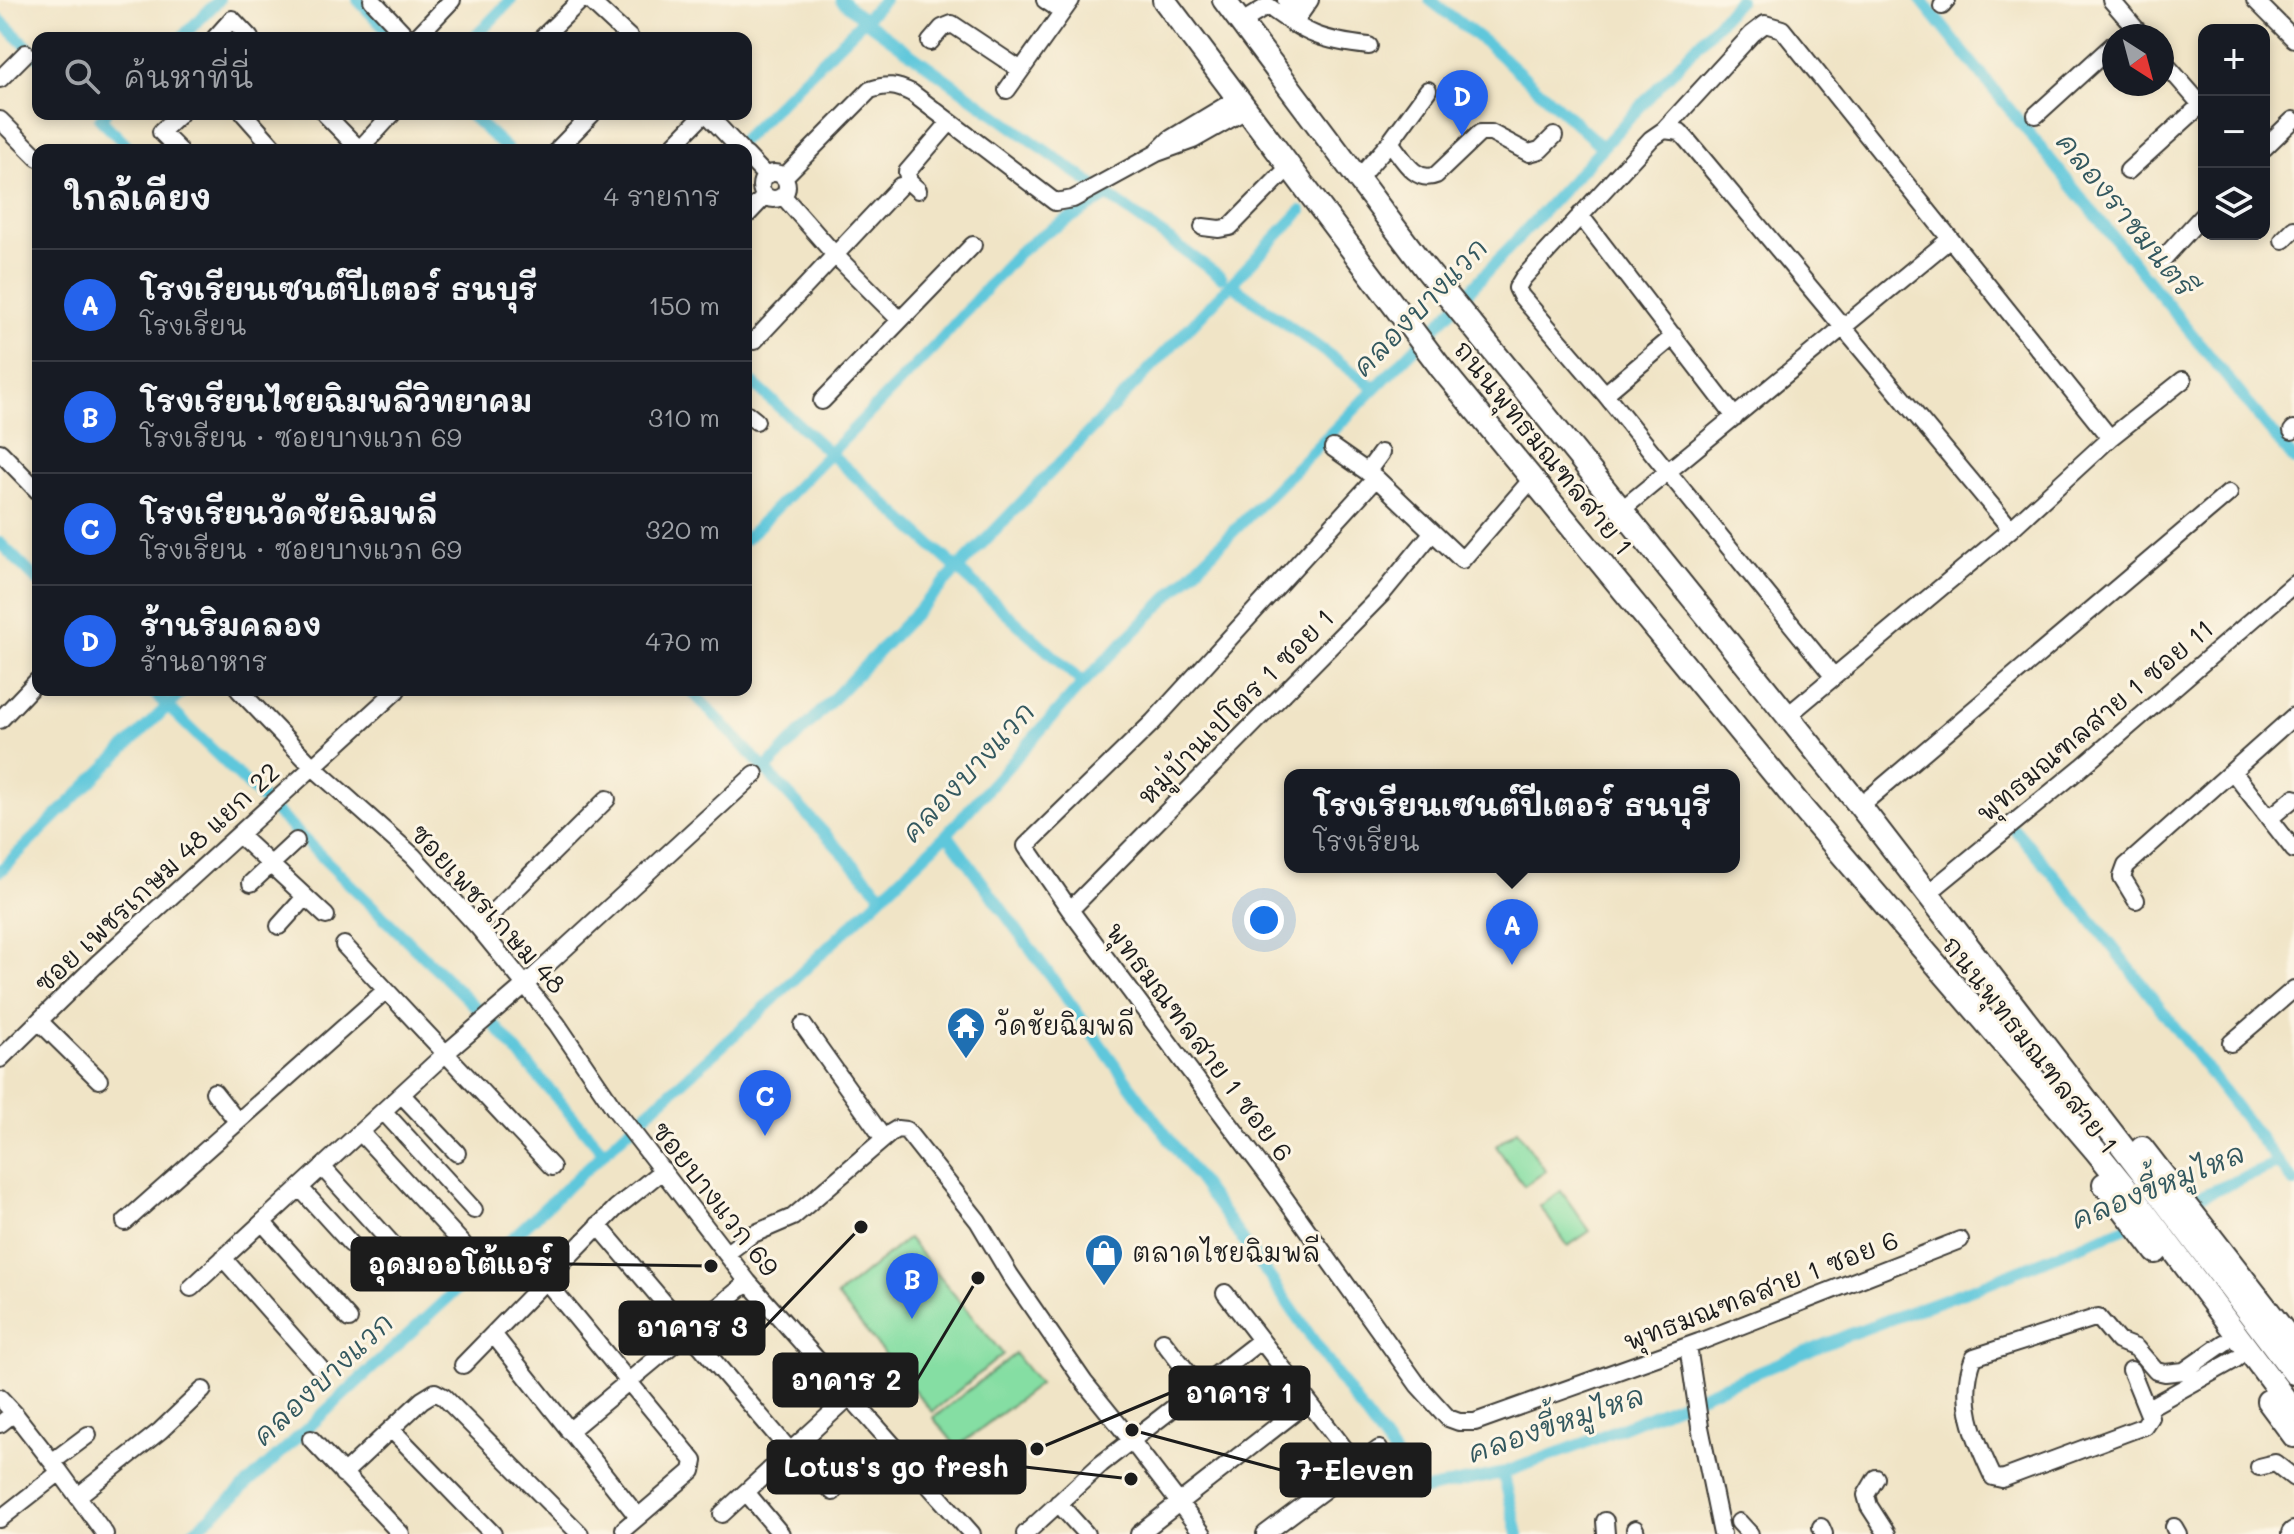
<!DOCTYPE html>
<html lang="th">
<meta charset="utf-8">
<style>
:root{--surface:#171b24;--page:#242831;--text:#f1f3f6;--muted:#9ea1a6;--line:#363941;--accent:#2563eb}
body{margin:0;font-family:Mali,"Playpen Sans Thai",sans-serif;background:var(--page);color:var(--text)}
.controls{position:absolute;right:24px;top:24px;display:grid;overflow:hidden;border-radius:16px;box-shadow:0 4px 12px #0003}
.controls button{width:72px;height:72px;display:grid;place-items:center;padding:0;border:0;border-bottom:2px solid var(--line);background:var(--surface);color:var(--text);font:40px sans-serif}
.compass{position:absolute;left:2102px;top:24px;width:72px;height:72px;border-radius:50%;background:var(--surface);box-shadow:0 4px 12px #0003;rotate:144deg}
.you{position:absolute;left:1264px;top:920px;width:28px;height:28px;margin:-20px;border:6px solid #fff;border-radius:50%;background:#1a73e8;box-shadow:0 0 0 12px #1a73e833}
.badge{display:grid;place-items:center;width:52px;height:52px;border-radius:50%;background:var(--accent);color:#fff;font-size:26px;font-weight:700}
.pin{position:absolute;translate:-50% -66px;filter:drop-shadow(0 2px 4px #0008)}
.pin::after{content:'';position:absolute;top:42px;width:28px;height:24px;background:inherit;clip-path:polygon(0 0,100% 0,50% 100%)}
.popup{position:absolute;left:1284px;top:769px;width:456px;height:104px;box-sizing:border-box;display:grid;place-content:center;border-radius:16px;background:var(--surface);filter:drop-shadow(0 2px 6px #0005);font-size:26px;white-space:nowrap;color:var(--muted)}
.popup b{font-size:30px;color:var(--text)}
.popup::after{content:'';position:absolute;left:50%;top:100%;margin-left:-16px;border:16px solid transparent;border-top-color:var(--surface)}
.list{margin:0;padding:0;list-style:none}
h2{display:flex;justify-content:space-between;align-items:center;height:104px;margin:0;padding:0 32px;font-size:34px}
h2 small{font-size:26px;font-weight:400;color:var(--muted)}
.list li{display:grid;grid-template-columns:52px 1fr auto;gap:24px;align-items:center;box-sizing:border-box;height:112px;padding:0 32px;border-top:2px solid var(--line)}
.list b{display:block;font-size:30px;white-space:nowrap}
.list p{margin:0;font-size:26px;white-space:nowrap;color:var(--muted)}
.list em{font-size:26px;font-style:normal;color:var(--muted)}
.icon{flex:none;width:44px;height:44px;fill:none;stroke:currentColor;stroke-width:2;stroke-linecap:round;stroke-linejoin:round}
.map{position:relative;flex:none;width:2294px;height:1534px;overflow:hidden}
.search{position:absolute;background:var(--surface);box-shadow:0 4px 12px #0003;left:32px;top:32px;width:720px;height:88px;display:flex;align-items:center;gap:20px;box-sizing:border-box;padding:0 28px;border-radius:16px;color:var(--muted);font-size:30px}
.panel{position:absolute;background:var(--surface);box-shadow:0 4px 12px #0003;left:32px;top:144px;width:720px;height:552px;border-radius:16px}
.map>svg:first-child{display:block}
.pitch{fill:#85dea3;stroke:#507d60;stroke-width:2}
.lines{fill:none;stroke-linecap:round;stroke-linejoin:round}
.canal{stroke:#5fc7db;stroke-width:12}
.minor-casing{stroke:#3c3a36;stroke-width:20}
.major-casing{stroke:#3c3a36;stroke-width:26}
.minor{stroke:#fff;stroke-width:16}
.major{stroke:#fff;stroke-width:22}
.labels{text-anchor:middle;stroke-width:6;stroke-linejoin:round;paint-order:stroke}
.street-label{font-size:26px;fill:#1c1c1c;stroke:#fcf5e5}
.poi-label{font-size:26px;fill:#1c1c1c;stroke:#fcf5e5;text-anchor:start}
.water-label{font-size:28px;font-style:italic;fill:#33585f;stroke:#fcf5e5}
.leader{fill:none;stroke:#1c1c1c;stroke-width:3}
.callout-dot{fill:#1c1c1c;stroke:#fcf5e5;stroke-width:3}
.callout{fill:#1c1c1c;stroke:#1c1c1c;stroke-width:3}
.callout-label{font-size:28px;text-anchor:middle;font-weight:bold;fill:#fff}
</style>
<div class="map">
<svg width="2294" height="1534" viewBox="0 0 2294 1534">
<rect width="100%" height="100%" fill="#fcf5e5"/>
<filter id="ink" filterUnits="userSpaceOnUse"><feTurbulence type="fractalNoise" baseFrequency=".0125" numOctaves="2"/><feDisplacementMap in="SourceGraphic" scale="16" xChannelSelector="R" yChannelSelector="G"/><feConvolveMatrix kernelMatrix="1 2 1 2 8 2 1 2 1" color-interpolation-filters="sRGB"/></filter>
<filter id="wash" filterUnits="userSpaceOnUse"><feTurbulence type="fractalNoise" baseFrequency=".006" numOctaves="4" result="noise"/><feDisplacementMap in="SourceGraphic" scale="32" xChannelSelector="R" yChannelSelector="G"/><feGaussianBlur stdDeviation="1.8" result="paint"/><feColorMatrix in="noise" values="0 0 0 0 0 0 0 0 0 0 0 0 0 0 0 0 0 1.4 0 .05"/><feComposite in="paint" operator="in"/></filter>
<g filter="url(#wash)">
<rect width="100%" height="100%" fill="#f0e4c6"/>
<!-- pitch -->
<path class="pitch" d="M1517,1130l29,41 -22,15 -28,-40z
M1561,1191l29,40 -22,15 -28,-40z
M908,1238l95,116 -71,58 -95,-116z
M1015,1354l24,30 -82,63 -24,-29z"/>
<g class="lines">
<!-- canal -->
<path class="canal" d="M358,0l36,38
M841,0l23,20 357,257
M1430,0l60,46 112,101
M1921,0l373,460
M0,20l38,37
M181,38l38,-38
M474,38l37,-38
M105,114l-5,5 31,31
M469,114l39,36
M732,150l152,-150
M1231,284l144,104
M746,377l337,306
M746,539l188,-192 84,-94 24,-18 65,-39
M0,543l38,38
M151,690l344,336 109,127
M691,690l191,205
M765,770l536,-559
M2015,830c100,112 186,235 279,352
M947,834l327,449 76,111 71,97 82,-18 79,-29 268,-110 135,-50 151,-61
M0,871l184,-181
M2182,1204l97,-41
M1503,1473l15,61
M190,1534l38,-32 408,-379 123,-110 188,-179 136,-151 350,-353 306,-330"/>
</g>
</g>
<g filter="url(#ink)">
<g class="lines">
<defs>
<path id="minor" d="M372,0l36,38
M589,0l41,38
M1045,0l17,11
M1286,0l16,11
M2111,0l31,36
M2255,0l39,39
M1942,6l5,-6
M1240,23l28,-17c37,28 55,35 101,40
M1293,24l17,-24
M215,38l17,-19 18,19
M416,38l36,-38
M542,38l39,-38
M930,42l12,-14 10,-4 69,46
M2162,60l42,48
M0,79l26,-26
M1007,90l64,-90
M244,114l32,36
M325,114l35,36
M707,114l34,36
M2036,115l78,-71
M0,120l38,38
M1664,130l16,2 8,9 323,388
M1390,142c12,15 25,42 46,33l44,-42h11l38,20 11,-3 14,-14
M559,148l33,-34
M2264,148l29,-28
M179,150l-18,-18 19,-18
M359,150l33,-36
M669,150l35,-36
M1158,151l12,-12 68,-41
M746,155l20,21
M2128,171l73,-66
M761 186a13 13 0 1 1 26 0a13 13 0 1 1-26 0Z
M784,177l86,-87c17,-6 26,-5 42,3l143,109 18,-3 84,-46 36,-13 53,-30
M1358,179l32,-37 38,-52
M918,190l-9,-8 -2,-10 43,-50
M783,196l52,59 65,65
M1580,215l155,202
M746,216l19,-20
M1203,227l16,2 11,-2 59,-60
M2283,240l11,-11
M2163,259l41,-45
M754,341l146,-155
M1605,394l69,-58
M822,401l151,-156
M746,413l10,8
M2292,431l2,-2
M1333,448l43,30 86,82 70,-81
M0,452l38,39
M1367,472l14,-19
M1376,478l-223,244 -127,124 44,64 211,283 137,192 30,33 11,4h16l224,-80 261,-102
M1620,511l330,-272
M1834,677l-229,-283 -84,-98 -4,-8 6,-10 128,-139 13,-9 88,-96 13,-10 17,5 328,409
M239,690l74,77 100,89 65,71 79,97 57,84 134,174 224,252
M1787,716l224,-187 99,-91 73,-58
M0,720l38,-40
M2233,772l61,78
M1860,806l369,-313
M2270,818l24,-20
M239,835l87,81
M251,883l45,-42
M1927,894l155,-127 212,-183
M2136,900l-14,-23 4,-11 168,-150
M1070,910l312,-316 50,-61
M279,926l26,-29
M478,927l129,-128
M344,945l42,45
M39,1021l60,59
M803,1025l81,114
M2231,1043l63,-54
M0,1059l97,-95 300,-274
M214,1092l23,29
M402,1095l55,58
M384,1112l90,98
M361,1133l102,111
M323,1168l80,88
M301,1189l50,55
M125,1222l261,-232 166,177
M263,1223l86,96
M598,1225l192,226
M727,1253l24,-18 42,-18 99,-85 5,-3 9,1 72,91 32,54 74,107 47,58 72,94
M223,1258l97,110
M546,1281l148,180 -2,10 -68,58
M191,1288l255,-235 80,-69 229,-210
M1225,1293l132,172
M493,1334l145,183
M1163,1341l36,46
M1688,1346l12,81 22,107
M463,1365l153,-157 47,-38
M2131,1370l19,47 -6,9 -142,53 -9,-2c-18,-38 -36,-78 -19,-120l124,-40 20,24 18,7 20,23 9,2 19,-2 40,-28
M0,1398l14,15 -14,11
M2148,1408l88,-49
M391,1429l102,105
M569,1431l179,-149
M311,1439l90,95
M793,1447l40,45
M52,1462l36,-27
M2259,1467l16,-4 19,15
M60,1472l45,62
M343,1474l79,-74 13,-8 9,5 136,137
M1876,1478l-10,17 3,11 18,28
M746,1492l35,42
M78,1496l82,-65 43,-41
M1058,1503l28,31
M722,1514l127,-117
M0,1519l60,-47 -46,-59
M1605,1521l1,13
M1739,1522l11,12
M1821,1527l3,7
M2174,1527l4,7
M1635,1529l1,5
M1025,1534l76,-70 160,-124
M1139,1534l169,-132
M1265,1534l114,-85"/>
<path id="major" d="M1164,0l277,368 362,441 293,342 42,52 156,208
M1224,0l201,268 104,127 331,411 296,384 138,183
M2142,1148l152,196
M2104,1184l52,68
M2268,1401l26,35
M2293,1534l1,-1"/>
</defs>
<!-- minor casing -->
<use href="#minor" class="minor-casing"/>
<!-- major casing -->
<use href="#major" class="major-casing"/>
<!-- minor -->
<use href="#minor" class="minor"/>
<!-- major -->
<use href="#major" class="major"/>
</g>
</g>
<!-- icons -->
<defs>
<symbol id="temple-pin" viewBox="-11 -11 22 30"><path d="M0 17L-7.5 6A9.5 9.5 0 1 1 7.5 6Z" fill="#1f6fb2" stroke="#fcf5e5"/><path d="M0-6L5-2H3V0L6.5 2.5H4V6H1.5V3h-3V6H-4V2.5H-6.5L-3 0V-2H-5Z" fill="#fff"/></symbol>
<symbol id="shop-pin" viewBox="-11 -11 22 30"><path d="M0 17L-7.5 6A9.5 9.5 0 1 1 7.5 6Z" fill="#1f6fb2" stroke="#fcf5e5"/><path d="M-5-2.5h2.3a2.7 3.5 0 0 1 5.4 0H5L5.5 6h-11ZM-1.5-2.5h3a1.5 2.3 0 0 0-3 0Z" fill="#fff"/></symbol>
</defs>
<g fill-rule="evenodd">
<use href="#temple-pin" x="944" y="1004" width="44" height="60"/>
<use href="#shop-pin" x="1082" y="1231" width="44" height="60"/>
</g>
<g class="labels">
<!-- street labels -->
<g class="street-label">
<text transform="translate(1543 448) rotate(51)" y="9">ถนนพุทธมณฑลสาย 1</text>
<text transform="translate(1236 707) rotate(-45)" y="9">หมู่บ้านเปโตร 1 ซอย 1</text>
<text transform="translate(2095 721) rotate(-40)" y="9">พุทธมณฑลสาย 1 ซอย 11</text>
<text transform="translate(157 878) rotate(-43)" y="9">ซอย เพชรเกษม 48 แยก 22</text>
<text transform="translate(488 909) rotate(48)" y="9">ซอยเพชรเกษม 48</text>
<text transform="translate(1199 1042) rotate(53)" y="9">พุทธมณฑลสาย 1 ซอย 6</text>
<text transform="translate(2030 1045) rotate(52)" y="9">ถนนพุทธมณฑลสาย 1</text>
<text transform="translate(715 1199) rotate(52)" y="9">ซอยบางแวก 69</text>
<text transform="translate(1761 1291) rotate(-21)" y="9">พุทธมณฑลสาย 1 ซอย 6</text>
</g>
<!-- poi labels -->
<g class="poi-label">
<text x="994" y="1035">วัดชัยฉิมพลี</text>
<text x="1132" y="1262">ตลาดไชยฉิมพลี</text>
</g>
<!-- water labels -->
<g class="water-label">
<text transform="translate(2126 215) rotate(51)" y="10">คลองราชมนตรี</text>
<text transform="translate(1420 307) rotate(-46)" y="10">คลองบางแวก</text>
<text transform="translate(968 772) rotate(-47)" y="10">คลองบางแวก</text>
<text transform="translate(2158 1186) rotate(-22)" y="10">คลองขี้หมูไหล</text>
<text transform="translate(323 1379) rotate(-43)" y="10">คลองบางแวก</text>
<text transform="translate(1556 1424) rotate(-19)" y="10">คลองขี้หมูไหล</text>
</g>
</g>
<!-- callouts -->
<path class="leader" d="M711 1266L568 1264M861 1227L764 1328M978 1278L917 1380M1037 1449L1170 1393M1131 1479L1025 1467M1132 1430L1281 1470"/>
<g class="callout-dot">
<circle cx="711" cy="1266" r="8"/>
<circle cx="861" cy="1227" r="8"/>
<circle cx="978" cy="1278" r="8"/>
<circle cx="1037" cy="1449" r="8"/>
<circle cx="1131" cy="1479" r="8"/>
<circle cx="1132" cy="1430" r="8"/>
</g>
<g class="callout">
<rect x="352" y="1238" width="216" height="52" rx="8"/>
<rect x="620" y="1302" width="144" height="52" rx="8"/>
<rect x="774" y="1354" width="143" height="52" rx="8"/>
<rect x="1170" y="1367" width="139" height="52" rx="8"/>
<rect x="768" y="1441" width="257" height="52" rx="8"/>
<rect x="1281" y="1444" width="149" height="52" rx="8"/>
</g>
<g class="callout-label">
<text x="460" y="1274">อุดมออโต้แอร์</text>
<text x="692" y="1337">อาคาร 3</text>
<text x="846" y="1390">อาคาร 2</text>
<text x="1239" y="1403">อาคาร 1</text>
<text x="896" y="1477">Lotus's go fresh</text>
<text x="1355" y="1480">7-Eleven</text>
</g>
</svg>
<div class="controls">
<button>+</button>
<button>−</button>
<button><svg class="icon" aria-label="layers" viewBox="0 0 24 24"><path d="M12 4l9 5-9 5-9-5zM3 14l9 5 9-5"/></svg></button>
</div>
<svg class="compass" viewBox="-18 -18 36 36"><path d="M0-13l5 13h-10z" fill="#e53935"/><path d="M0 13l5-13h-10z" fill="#9ea1a6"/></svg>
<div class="you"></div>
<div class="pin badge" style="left:1512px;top:965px">A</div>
<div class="popup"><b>โรงเรียนเซนต์ปีเตอร์ ธนบุรี</b>โรงเรียน</div>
<div class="pin badge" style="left:912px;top:1319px">B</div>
<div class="pin badge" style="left:765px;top:1136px">C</div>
<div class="pin badge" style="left:1462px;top:136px">D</div>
<div class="search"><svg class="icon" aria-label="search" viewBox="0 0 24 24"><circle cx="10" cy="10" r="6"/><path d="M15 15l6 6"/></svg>ค้นหาที่นี่</div>
<section class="panel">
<h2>ใกล้เคียง<small>4 รายการ</small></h2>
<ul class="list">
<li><span class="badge">A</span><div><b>โรงเรียนเซนต์ปีเตอร์ ธนบุรี</b><p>โรงเรียน</p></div><em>150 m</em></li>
<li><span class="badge">B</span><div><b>โรงเรียนไชยฉิมพลีวิทยาคม</b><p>โรงเรียน · ซอยบางแวก 69</p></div><em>310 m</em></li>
<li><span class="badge">C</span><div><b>โรงเรียนวัดชัยฉิมพลี</b><p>โรงเรียน · ซอยบางแวก 69</p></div><em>320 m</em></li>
<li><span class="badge">D</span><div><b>ร้านริมคลอง</b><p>ร้านอาหาร</p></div><em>470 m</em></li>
</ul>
</section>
</div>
